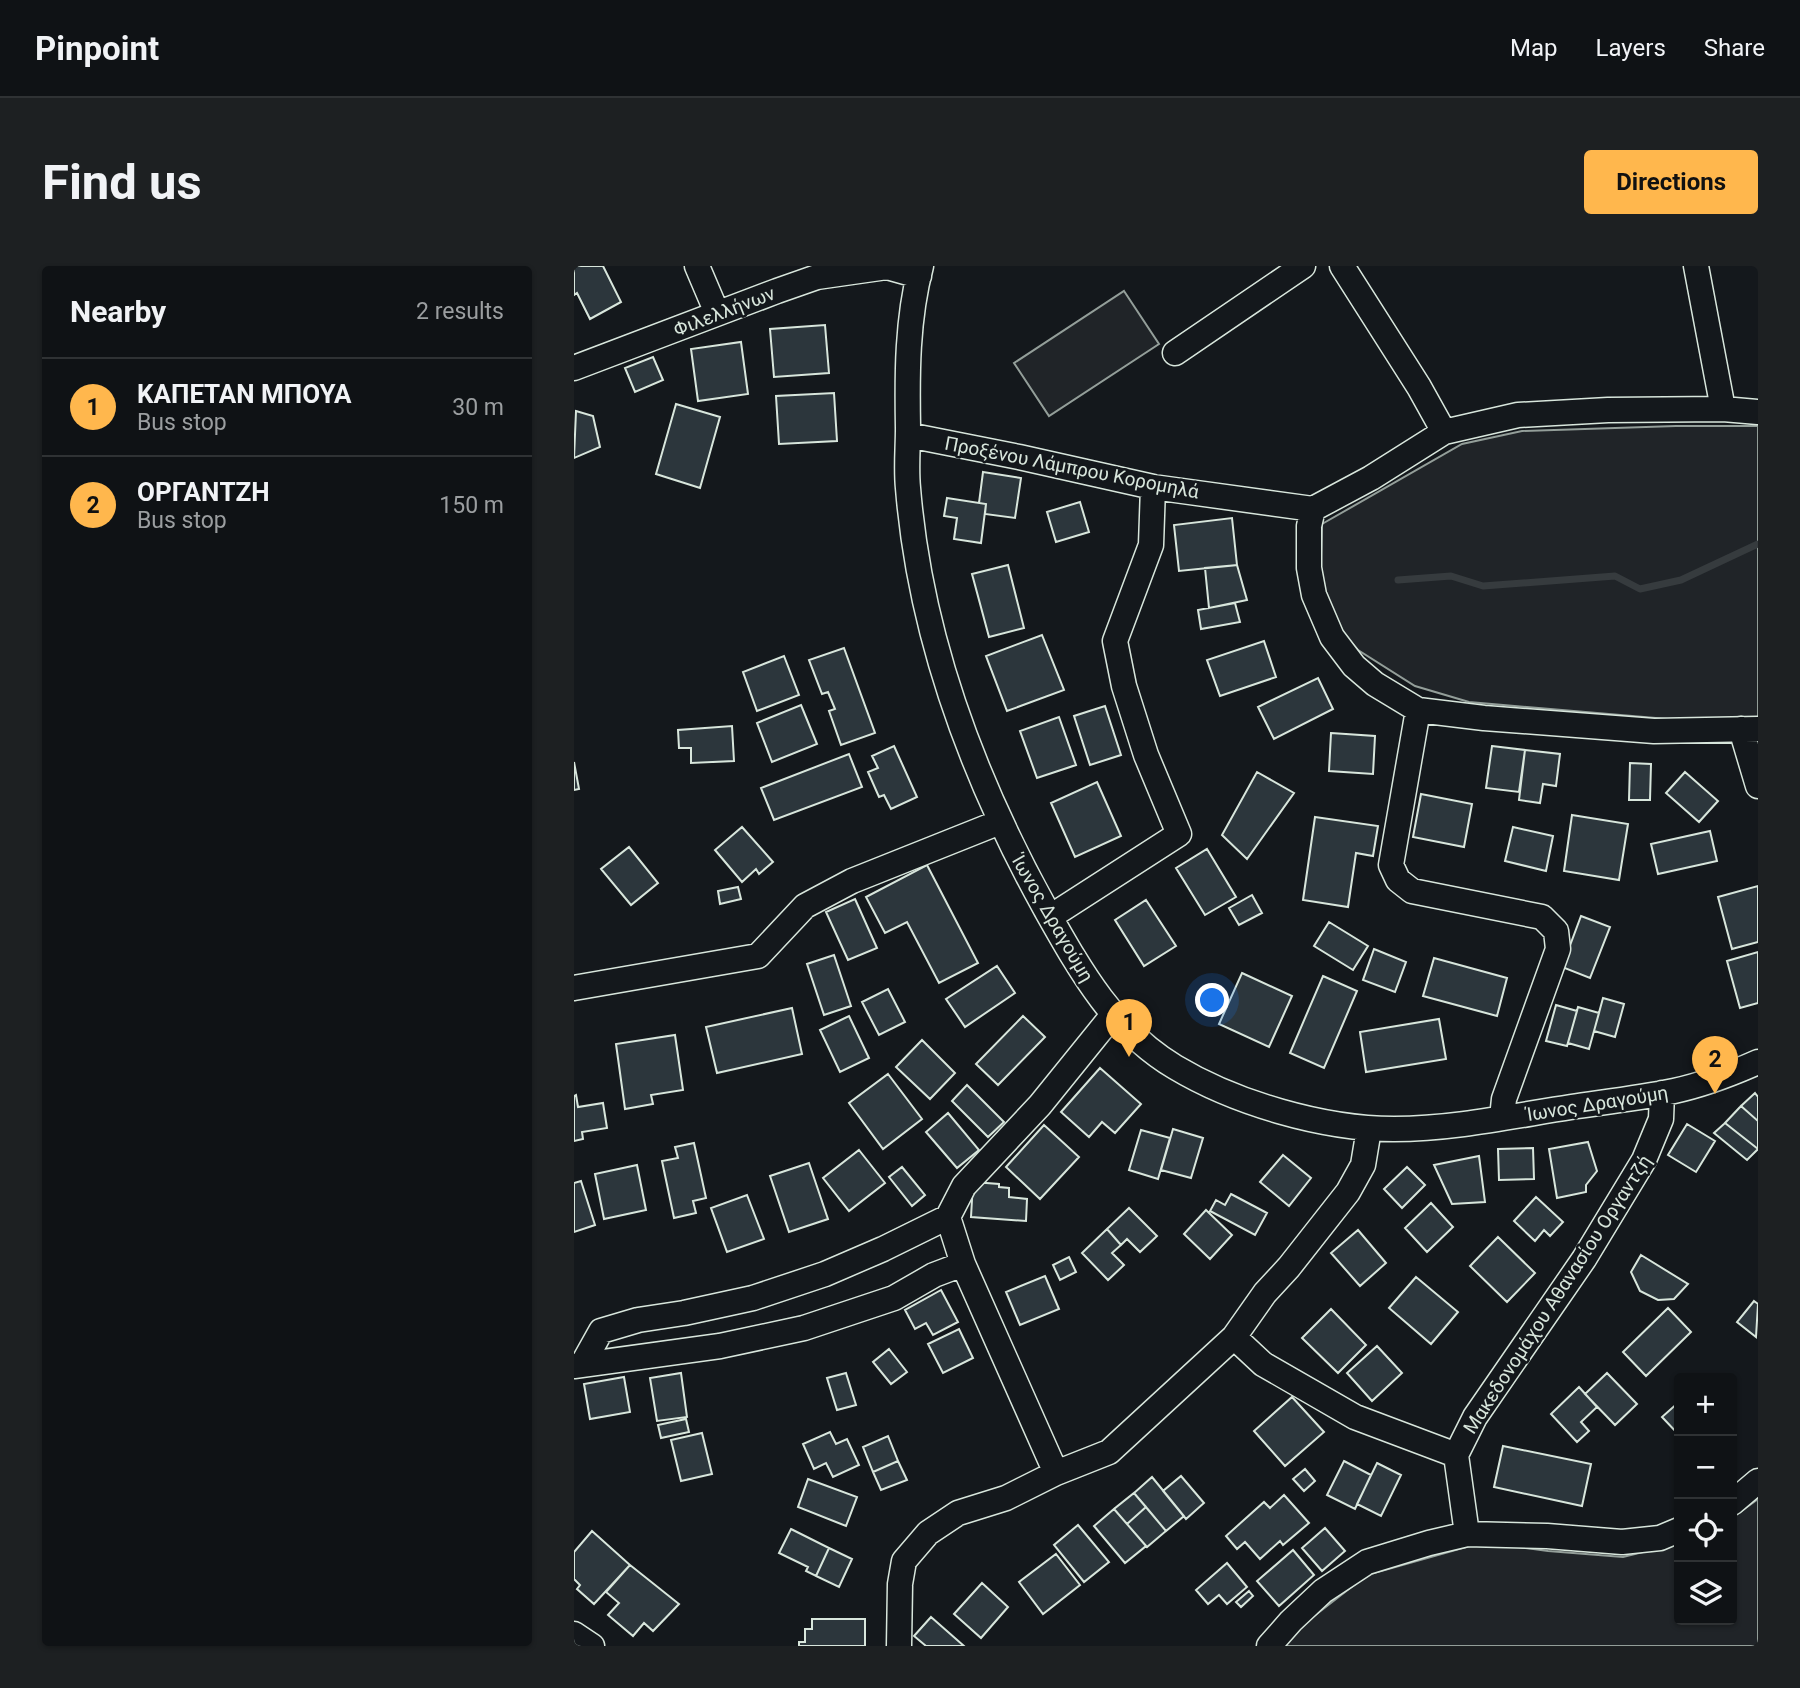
<!DOCTYPE html>
<meta charset="utf-8">
<style>
:root{--surface:#0f1215;--page:#1d2022;--text:#f1f3f6;--muted:#9b9ea0;--line:#2f3234;--accent:#ffb74d}
body{margin:0;font-family:Roboto,sans-serif;background:var(--page);color:var(--text)}
.controls{position:absolute;right:21px;bottom:21px;display:grid;overflow:hidden;border-radius:7px;box-shadow:0 2px 5px #0004}
.controls button{width:63px;height:63px;display:grid;place-items:center;padding:0;border:0;border-bottom:2px solid var(--line);background:var(--surface);color:var(--text);font:35px sans-serif}
.you{position:absolute;left:639px;top:735px;width:24px;height:24px;margin:-18px;border:5px solid #fff;border-radius:50%;background:#1a73e8;box-shadow:0 0 0 10px #1a73e833}
.badge{display:grid;place-items:center;width:46px;height:46px;border-radius:50%;background:var(--accent);color:#111;font-size:23px;font-weight:700}
.pin{position:absolute;translate:-50% -58px;filter:drop-shadow(0 2px 4px #0008)}
.pin::after{content:'';position:absolute;top:37px;width:24px;height:21px;background:inherit;clip-path:polygon(0 0,100% 0,50% 100%)}
.list{margin:0;padding:0;list-style:none}
h2{display:flex;justify-content:space-between;align-items:center;height:91px;margin:0;padding:0 28px;font-size:30px}
h2 small{font-size:23px;font-weight:400;color:var(--muted)}
.list li{display:grid;grid-template-columns:46px 1fr auto;gap:21px;align-items:center;box-sizing:border-box;height:98px;padding:0 28px;border-top:2px solid var(--line)}
.list b{display:block;font-size:26px;white-space:nowrap}
.list p{margin:0;font-size:23px;white-space:nowrap;color:var(--muted)}
.list em{font-size:23px;font-style:normal;color:var(--muted)}
.icon{flex:none;width:38px;height:38px;fill:none;stroke:currentColor;stroke-width:2;stroke-linecap:round;stroke-linejoin:round}
.map{position:relative;flex:none;width:1184px;height:1380px;overflow:hidden;border-radius:7px}
header{display:flex;align-items:center;gap:42px;box-sizing:border-box;height:98px;padding:0 35px;background:var(--surface);border-bottom:2px solid var(--line)}
header strong{font-size:33px}
nav{display:flex;gap:38px;margin-inline-start:auto;font-size:24px}
.intro{display:flex;align-items:center;justify-content:space-between;box-sizing:border-box;height:168px;padding:0 42px}
h1{margin:0;font-size:49px}
.button{padding:18px 32px;border-radius:7px;background:var(--accent);color:#111;font-size:24px;font-weight:700}
main{display:flex;gap:42px;padding:0 42px}
aside{flex:1;background:var(--surface);border-radius:7px;box-shadow:0 2px 5px #0004}
.map>svg:first-child{display:block}
.green{fill:#202428;stroke:#939e99;stroke-width:2}
.lines{fill:none;stroke-linecap:round;stroke-linejoin:round}
.stream{stroke:#363b3e;stroke-width:7}
.building{fill:#2c363c;stroke:#d8e6dc;stroke-width:2}
.minor-casing{stroke:#d8e6dc;stroke-width:27}
.minor{stroke:#14181c;stroke-width:24}
.labels{text-anchor:middle;stroke-width:5;stroke-linejoin:round;paint-order:stroke}
.street-label{font-size:19px;fill:#d8e6dc;stroke:#14181c}
</style>
<header>
<strong>Pinpoint</strong>
<nav><a>Map</a><a>Layers</a><a>Share</a></nav>
</header>
<div class="intro"><h1>Find us</h1><a class="button">Directions</a></div>
<main>
<aside>
<h2>Nearby<small>2 results</small></h2>
<ul class="list">
<li><span class="badge">1</span><div><b>ΚΑΠΕΤΑΝ ΜΠΟΥΑ</b><p>Bus stop</p></div><em>30 m</em></li>
<li><span class="badge">2</span><div><b>ΟΡΓΑΝΤΖΗ</b><p>Bus stop</p></div><em>150 m</em></li>
</ul>
</aside>
<div class="map">
<svg width="1184" height="1380" viewBox="0 0 1184 1380">
<rect width="100%" height="100%" fill="#14181c"/>
<!-- green -->
<path class="green" d="M550,25l35,53 -110,72 -35,-53z
M1102,160h82v292l-32,6 -257,-22 -54,-16 -57,-36 -25,-27 -13,-34 2,-65 140,-80 60,-13z
M1184,1233v147h-475l17,-19 67,-52 117,-33 64,9 75,6 56,-14v77h53v-102z"/>
<g class="lines">
<!-- stream -->
<path class="stream" d="M824,314l53,-4 32,10 132,-10 25,13 41,-9 77,-36"/>
</g>
<!-- building -->
<path class="building" d="M0,0h29l18,36 -31,17 -13,-26 -3,2z
M251,59l4,48 -55,4 -4,-48z
M167,76l7,52 -50,7 -7,-52z
M79,91l10,23 -28,12 -10,-24z
M260,127l3,48 -58,3 -3,-48z
M102,138l44,13 -20,71 -44,-14z
M2,145l17,5 7,31 -26,11z
M409,206l38,6 -6,40 -30,-4 1,-10 -7,-1z
M373,232l39,6 -5,39 -27,-4 3,-21 -13,-2z
M506,236l9,30 -33,10 -9,-30z
M658,252l5,47 -58,6 -5,-46z
M434,299l16,63 -35,9 -17,-63z
M663,299l10,35 -38,8 -4,-40z
M661,337l5,19 -39,7 -3,-19z
M468,369l22,55 -57,21 -21,-55z
M690,375l12,36 -56,19 -13,-36z
M270,382l31,85 -34,12 -12,-34 6,-2 -7,-17 -6,2 -13,-34z
M210,390l15,39 -42,16 -14,-39z
M744,412l15,31 -59,30 -16,-32z
M227,439l16,39 -45,18 -15,-39z
M531,440l16,49 -31,10 -16,-49z
M485,451l17,48 -39,13 -17,-47z
M158,460l2,35 -43,2v-15h-12l-1,-18z
M757,467l44,3 -2,38 -44,-3z
M320,480l23,51 -26,12 -7,-14 -5,2 -11,-25 10,-4 -6,-12z
M918,480l33,4 -6,42 -33,-4z
M951,484l35,4 -4,32 -13,-2 -3,19 -21,-3z
M275,488l13,33 -88,33 -13,-32z
M0,496l5,27 -5,1z
M1056,497l21,1 -1,36h-21z
M683,506l37,21 -47,66 -25,-24z
M1111,506l33,29 -19,21 -33,-29z
M523,516l24,54 -46,21 -24,-54z
M847,528l51,10 -8,43 -51,-10z
M998,549l56,9 -9,56 -55,-9z
M741,551l63,9 -5,30 -17,-3 -8,54 -45,-7z
M168,561l31,35 -14,12 -3,-5 -14,13 -27,-32z
M939,561l40,9 -7,35 -41,-10z
M1136,565l7,30 -59,13 -7,-30z
M55,581l29,36 -27,22 -30,-36z
M633,583l29,48 -31,18 -29,-47z
M353,599l51,98 -39,20 -32,-61 -22,11 -19,-36z
M1184,620v56l-26,7 -14,-52z
M164,621l3,12 -21,5 -2,-13z
M678,629l10,18 -23,12 -10,-17z
M281,633l22,49 -29,12 -22,-48z
M572,634l30,46 -32,20 -29,-46z
M1007,650l29,11 -20,51 -28,-11z
M755,656l39,24 -15,24 -39,-24z
M800,683l32,13 -11,30 -32,-12z
M1184,686v51l-18,5 -13,-47z
M260,689l17,51 -27,9 -17,-51z
M860,692l73,20 -10,38 -74,-20z
M423,700l18,27 -50,34 -19,-28z
M668,707l50,23 -23,51 -50,-23z
M749,710l34,15 -33,77 -34,-15z
M314,723l17,33 -26,13 -17,-33z
M1029,732l21,6 -9,33 -21,-6z
M982,739l21,6 -10,35 -21,-5z
M1004,741l21,6 -10,36 -21,-6z
M218,742l10,46 -85,19 -11,-46z
M275,750l20,42 -29,14 -20,-42z
M449,750l22,21 -47,48 -22,-21z
M865,753l7,40 -80,13 -6,-40z
M101,769l8,55 -32,5 2,9 -28,5 -9,-65z
M348,774l33,33 -25,26 -34,-32z
M526,802l41,36 -26,29 -13,-11 -13,15 -28,-25z
M314,808l34,45 -39,30 -34,-46z
M393,819l37,37 -16,15 -36,-36z
M1181,827l3,4v24l-17,-15z
M2,829l2,12 25,-4 4,25 -25,4 1,7 -9,2v-45z
M1167,840l17,15v28l-33,-26z
M374,847l31,37 -22,18 -31,-36z
M1151,857l33,26 -11,11 -33,-27z
M1113,858l28,17 -19,31 -28,-17z
M470,859l35,32 -39,42 -34,-32z
M599,863l30,9 -12,40 -30,-8z
M567,864l29,8 -12,41 -29,-9z
M1014,876l9,29 -11,14v7l-29,6 -8,-49z
M120,877l12,55 -13,3 3,12 -22,5 -12,-57 16,-3 -3,-11z
M959,882l1,31 -35,1 -1,-31z
M285,884l26,33 -36,28 -26,-33z
M709,889l28,23 -22,28 -29,-24z
M905,890l6,46 -33,2 -18,-39z
M235,897l19,56 -39,13 -19,-56z
M63,899l9,45 -42,9 -9,-45z
M328,901l23,28 -13,11 -23,-29z
M833,901l18,18 -23,23 -18,-19z
M7,915l14,44 -21,7v-49z
M399,916l26,2v3l10,1v9l18,2 -1,22 -55,-4z
M657,928l36,19 -12,22 -45,-24 6,-11 9,5z
M173,929l17,44 -37,13 -16,-44z
M962,931l27,25 -13,14 -6,-6 -9,11 -21,-20z
M857,937l22,24 -26,25 -22,-24z
M555,942l28,28 -17,16 -13,-13 -6,6 -14,-16z
M632,944l26,25 -22,24 -26,-25z
M533,963l14,16 -9,8 12,12 -16,15 -26,-27z
M784,964l28,33 -26,23 -29,-33z
M924,971l37,36 -28,29 -37,-36z
M1067,989l47,29 -14,15 -16,1 -18,-9 -9,-19z
M495,991l7,15 -16,8 -7,-15z
M471,1010l14,33 -39,16 -14,-33z
M842,1011l42,35 -27,32 -42,-36z
M367,1024l17,32 -25,13 -7,-12 -11,6 -10,-19z
M1180,1035l4,3 -2,33 -19,-15z
M1094,1042l23,24 -45,44 -23,-24z
M757,1043l35,36 -28,28 -36,-35z
M385,1063l14,29 -30,15 -15,-29z
M803,1080l25,27 -30,28 -25,-28z
M315,1083l18,23 -16,12 -18,-22z
M107,1107l6,44 -30,4 -7,-43z
M272,1107l10,32 -19,5 -10,-32z
M1033,1107l30,31 -22,21 -30,-31z
M50,1111l6,35 -40,7 -6,-35z
M1005,1121l18,20 -16,15 8,9 -12,11 -26,-28z
M718,1131l32,35 -39,34 -31,-35z
M1105,1136v33l-17,-18z
M112,1153l3,13 -28,6 -3,-13z
M256,1166l6,12 11,-5 12,26 -26,12 -7,-14 -12,6 -11,-25z
M128,1167l10,41 -31,7 -10,-41z
M314,1170l10,25 -25,11 -10,-25z
M929,1180l88,18 -9,42 -88,-19z
M324,1195l9,19 -26,10 -8,-18z
M770,1195l27,14 -16,34 -28,-14z
M803,1197l24,12 -20,41 -24,-12z
M731,1203l10,12 -11,10 -11,-12z
M607,1210l23,27 -18,16 -23,-28z
M578,1211l32,39 -18,15 -32,-38z
M234,1213l49,18 -11,29 -48,-19z
M560,1227l12,14 -19,17 -13,-15z
M710,1229l25,28 -26,22 -3,-4 -20,18 -15,-17 -8,7 -11,-13 38,-34 6,6z
M572,1241l20,24 -19,16 -20,-23z
M540,1243l32,37 -21,17 -31,-37z
M504,1259l31,37 -25,20 -30,-37z
M751,1262l20,23 -23,20 -20,-23z
M217,1263l38,19 -13,28 -10,-5 2,-4 -29,-14z
M18,1265l38,34 -36,39 -17,-15 3,-4 -6,-6v-27z
M255,1282l23,11 -13,28 -23,-11z
M719,1284l21,25 -35,31 -22,-25z
M482,1288l24,31 -37,29 -24,-32z
M653,1297l20,24 -20,17 -8,-9 -11,9 -12,-14z
M56,1299l49,39 -26,27 -9,-8 -11,13 -25,-21 11,-12 -13,-11z
M408,1317l26,24 -27,31 -27,-24z
M675,1325l4,5 -12,11 -5,-5z
M357,1351l33,29h-38l-12,-10z
M238,1353h53v27h-66v-4h6v-13h7z"/>
<g class="lines">
<defs>
<path id="minor" d="M123,0l20,47
M347,0c-14,53 -14,108 -13,162 0,20 -2,40 0,60 12,149 65,290 137,420 35,62 68,122 130,159 60,36 148,62 219,62 59,0 119,-13 177,-22 34,-5 69,-9 103,-16 28,-6 57,-17 84,-29
M768,0l77,121 25,45
M1122,0l27,143
M601,87l128,-87
M0,102l203,-77 40,-14 70,-10 32,9
M334,169l111,22 134,30 160,22 58,-31 73,-46 74,-17 90,-5 115,-1 35,3
M739,243l-4,17v42l5,27 18,42 22,29 21,18 43,26 66,8 170,13 104,-2
M844,444l-27,155 7,15 14,11 130,26 14,14 2,18 -54,150 -2,19
M1167,463l17,57
M476,651l129,-83 -33,-79 -22,-69 -9,-45 36,-96 2,-58
M0,722l184,-32 47,-50 47,-25 148,-59
M374,951l15,47 93,209
M660,1071l29,27 92,53 101,38
M8,1099l19,-34 37,-11 46,-7 69,-15 72,-24 58,-25 65,-32 16,-31 76,-81 72,-89
M0,1100l146,-20 84,-18 90,-30 40,-23 29,-11
M1158,1237l26,-22
M893,1268l-11,-79 19,-38 109,-158 60,-99 17,-41 1,-26
M0,1368l18,12
M325,1380l1,-62 4,-23 24,-28 30,-20 48,-15 50,-25 53,-21 125,-115 31,-44 24,-26 59,-75 15,-27 6,-36
M695,1380l22,-25 32,-30 44,-29 62,-19 38,-9 80,2 75,6 38,-4 19,-8"/>
</defs>
<!-- minor casing -->
<use href="#minor" class="minor-casing"/>
<!-- minor -->
<use href="#minor" class="minor"/>
</g>
<g class="labels">
<!-- street labels -->
<g class="street-label">
<text transform="translate(150 45) rotate(-21)" y="7">Φιλελλήνων</text>
<text transform="translate(498 201) rotate(11)" y="7">Προξένου Λάμπρου Κορομηλά</text>
<text transform="translate(479 652) rotate(60)" y="7">Ίωνος Δραγούμη</text>
<text transform="translate(1023 837) rotate(-9)" y="7">Ίωνος Δραγούμη</text>
<text transform="translate(983 1028) rotate(-57)" y="7">Μακεδονομάχου Αθανασίου Οργαντζή</text>
</g>
</g>
</svg>
<div class="controls">
<button>+</button>
<button>−</button>
<button><svg class="icon" aria-label="locate" viewBox="0 0 24 24"><circle cx="12" cy="12" r="6"/><path d="M12 2v4M12 18v4M2 12h4M18 12h4"/></svg></button>
<button><svg class="icon" aria-label="layers" viewBox="0 0 24 24"><path d="M12 4l9 5-9 5-9-5zM3 14l9 5 9-5"/></svg></button>
</div>
<div class="you"></div>
<div class="pin badge" style="left:555px;top:791px">1</div>
<div class="pin badge" style="left:1141px;top:828px">2</div>
</div>
</main>
